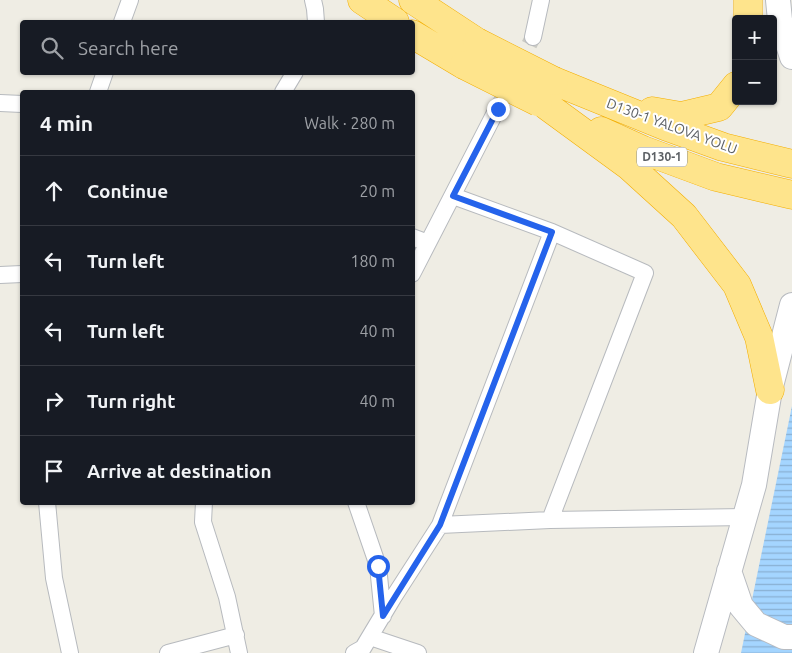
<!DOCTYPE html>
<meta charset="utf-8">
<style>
:root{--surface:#171b24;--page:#242831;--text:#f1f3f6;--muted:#9ea1a6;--line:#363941}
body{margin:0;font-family:Ubuntu,sans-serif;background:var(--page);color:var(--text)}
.controls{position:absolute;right:15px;top:15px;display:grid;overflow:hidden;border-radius:5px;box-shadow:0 1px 4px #0004}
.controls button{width:45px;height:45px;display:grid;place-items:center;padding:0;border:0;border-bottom:1px solid var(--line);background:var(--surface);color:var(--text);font:25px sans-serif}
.stop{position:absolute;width:15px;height:15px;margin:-11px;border:4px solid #2563eb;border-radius:50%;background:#fff}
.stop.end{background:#2563eb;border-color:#fff;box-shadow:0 1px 5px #0008}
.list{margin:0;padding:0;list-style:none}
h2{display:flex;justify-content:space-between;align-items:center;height:65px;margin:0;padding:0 20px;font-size:21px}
h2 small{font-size:16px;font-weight:400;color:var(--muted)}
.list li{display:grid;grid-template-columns:32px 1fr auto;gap:15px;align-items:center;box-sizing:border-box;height:70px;padding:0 20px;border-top:1px solid var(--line)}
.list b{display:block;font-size:19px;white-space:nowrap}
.list em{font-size:16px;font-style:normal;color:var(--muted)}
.icon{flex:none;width:28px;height:28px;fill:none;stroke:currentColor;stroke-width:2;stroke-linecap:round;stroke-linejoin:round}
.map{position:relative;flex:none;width:792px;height:653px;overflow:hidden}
.search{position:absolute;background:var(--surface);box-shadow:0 1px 4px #0004;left:20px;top:20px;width:395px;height:55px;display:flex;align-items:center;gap:12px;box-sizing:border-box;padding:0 18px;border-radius:5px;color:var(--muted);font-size:19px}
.panel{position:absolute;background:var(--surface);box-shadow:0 1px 4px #0004;left:20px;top:90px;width:395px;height:415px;border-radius:5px}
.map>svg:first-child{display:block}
.water{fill:url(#water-rules)}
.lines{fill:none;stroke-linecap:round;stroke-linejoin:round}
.street-tunnel{stroke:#cacac4;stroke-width:16;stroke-dasharray:16 8;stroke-linecap:butt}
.street-casing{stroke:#b7babe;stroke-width:18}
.secondary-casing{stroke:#b8bbc0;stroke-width:26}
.highway-casing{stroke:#f3ae00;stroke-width:29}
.street{stroke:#fff;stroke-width:16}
.secondary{stroke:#fff;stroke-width:24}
.highway{stroke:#fee48c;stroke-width:28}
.highway-bridge-casing{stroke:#f3ae00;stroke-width:29;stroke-linecap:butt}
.highway-bridge{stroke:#fee48c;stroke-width:28}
.route{stroke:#2563eb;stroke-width:6}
.labels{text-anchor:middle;stroke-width:4;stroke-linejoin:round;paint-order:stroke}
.shield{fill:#fff;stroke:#8d9093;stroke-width:1}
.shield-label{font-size:12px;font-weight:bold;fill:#5c6065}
.street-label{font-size:14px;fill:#5c6065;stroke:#fff}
</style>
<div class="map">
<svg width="792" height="653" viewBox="0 0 792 653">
<defs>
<pattern id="water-rules" width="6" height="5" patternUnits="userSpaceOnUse" patternTransform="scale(1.25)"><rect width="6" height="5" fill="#a4d5ff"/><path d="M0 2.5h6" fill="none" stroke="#89b0d2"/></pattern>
</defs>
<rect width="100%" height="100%" fill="#efede4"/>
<!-- water -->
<path class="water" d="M792,406v247h-51z"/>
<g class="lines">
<!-- street-tunnel -->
<path class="street-tunnel" d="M497,109l36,-72"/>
<defs>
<path id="street" d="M313,0l2,9 1,13
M122,22l8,-22
M533,37l8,-37
M98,92l7,-20
M283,92l12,-20
M0,103l22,1
M412,237l16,6
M412,274l85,-165
M0,275l22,-1
M47,502l7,76 16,75
M204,502l-1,20 24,75 12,56
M356,502l22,64 5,50
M550,520l195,-3
M440,525l110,-5 95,-247 -93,-41 -99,-36
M370,637l48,16
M168,653l68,-18
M354,653l9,-5 30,-50 47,-73 112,-293"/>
<path id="secondary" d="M778,0l2,20 12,37
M729,571l12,35 15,18 28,13h8
M706,653l48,-168 16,-95 22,-85"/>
<path id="highway" d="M362,0l33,22
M413,0l64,42
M748,0v19
M412,34l52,31
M554,81l111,45 58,21 69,17
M547,106l82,60 55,50 53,69 22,52 11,53
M652,111l29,5 38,-9 17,-21
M601,131l42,19 73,27 76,18"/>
</defs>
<!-- street casing -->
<use href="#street" class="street-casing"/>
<!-- secondary casing -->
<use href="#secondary" class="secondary-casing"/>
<!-- highway casing -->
<use href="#highway" class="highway-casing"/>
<!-- street -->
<use href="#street" class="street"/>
<!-- secondary -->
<use href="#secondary" class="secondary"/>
<!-- highway -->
<use href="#highway" class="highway"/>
<defs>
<path id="highway-bridge" d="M477,42l77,39
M464,65l74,37"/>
</defs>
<!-- highway-bridge casing -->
<use href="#highway-bridge" class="highway-bridge-casing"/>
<!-- highway-bridge -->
<use href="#highway-bridge" class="highway-bridge"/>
</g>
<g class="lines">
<!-- route -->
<path class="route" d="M378,566l5,50 57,-91 112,-293 -99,-36 45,-87"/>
</g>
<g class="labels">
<!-- shield labels -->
<rect class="shield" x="637" y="147.5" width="50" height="19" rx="4"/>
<g class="shield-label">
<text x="662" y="161">D130-1</text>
</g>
<!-- street labels -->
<g class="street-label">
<text transform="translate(672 126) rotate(20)" y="5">D130-1 YALOVA YOLU</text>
</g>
</g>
</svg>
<div class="controls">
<button>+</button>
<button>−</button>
</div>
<div class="stop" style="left:378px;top:566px"></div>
<div class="stop end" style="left:498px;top:109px"></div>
<div class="search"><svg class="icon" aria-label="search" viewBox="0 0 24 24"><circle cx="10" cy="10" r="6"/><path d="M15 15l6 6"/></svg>Search here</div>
<section class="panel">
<h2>4 min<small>Walk · 280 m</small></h2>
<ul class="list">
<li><svg class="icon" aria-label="ahead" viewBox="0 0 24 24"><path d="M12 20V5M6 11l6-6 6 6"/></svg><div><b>Continue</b></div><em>20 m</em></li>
<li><svg class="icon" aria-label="left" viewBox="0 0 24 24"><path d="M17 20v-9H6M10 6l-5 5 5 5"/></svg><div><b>Turn left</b></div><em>180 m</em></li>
<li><svg class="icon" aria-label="left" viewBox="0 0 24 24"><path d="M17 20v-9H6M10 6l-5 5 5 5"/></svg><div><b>Turn left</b></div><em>40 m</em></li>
<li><svg class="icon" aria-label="right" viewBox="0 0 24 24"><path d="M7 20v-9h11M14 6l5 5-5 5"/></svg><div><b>Turn right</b></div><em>40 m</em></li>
<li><svg class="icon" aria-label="arrive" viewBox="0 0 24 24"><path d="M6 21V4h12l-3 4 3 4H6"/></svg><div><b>Arrive at destination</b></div></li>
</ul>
</section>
</div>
